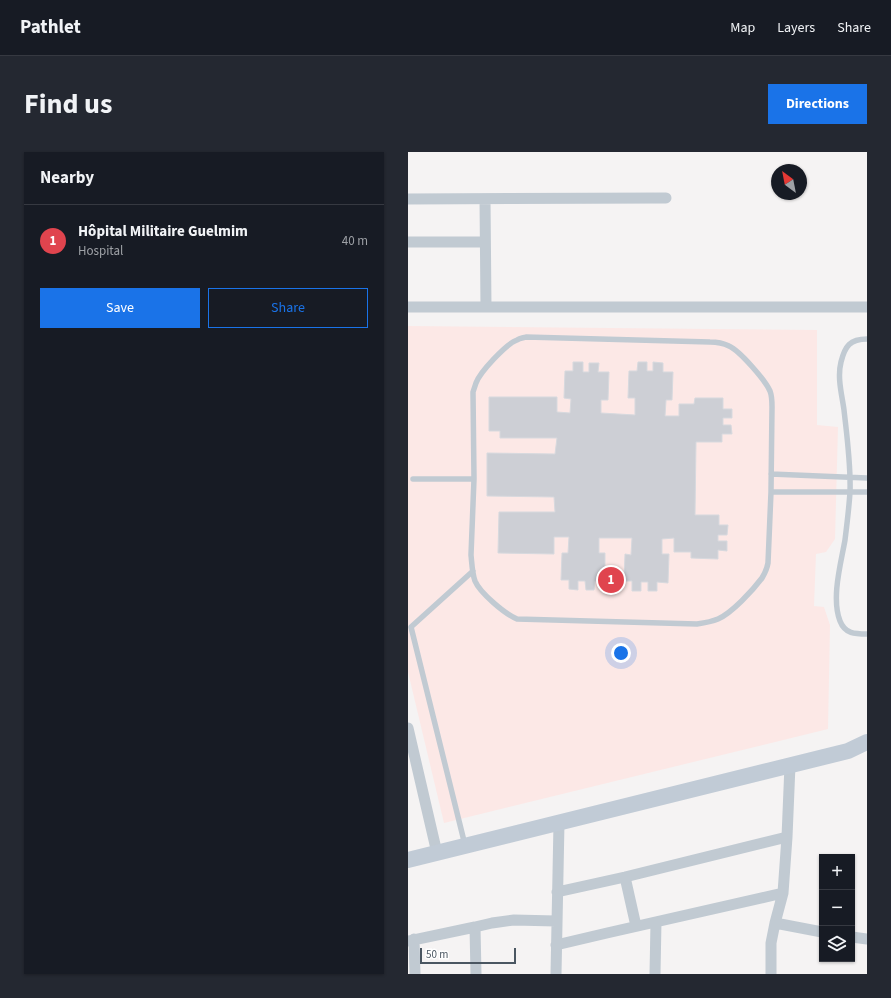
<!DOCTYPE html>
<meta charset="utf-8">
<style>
:root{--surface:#171b24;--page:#242831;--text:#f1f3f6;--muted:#9ea1a6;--line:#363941;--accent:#1a73e8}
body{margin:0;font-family:"Source Sans 3",sans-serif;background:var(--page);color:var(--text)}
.controls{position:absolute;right:12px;bottom:12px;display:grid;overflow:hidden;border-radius:0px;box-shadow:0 1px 3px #0004}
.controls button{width:36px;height:36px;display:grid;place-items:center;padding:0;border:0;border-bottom:1px solid var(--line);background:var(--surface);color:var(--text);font:20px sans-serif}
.compass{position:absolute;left:363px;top:12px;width:36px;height:36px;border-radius:50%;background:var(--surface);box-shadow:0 1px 3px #0004;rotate:328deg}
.scale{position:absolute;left:12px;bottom:10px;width:96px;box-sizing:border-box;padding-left:4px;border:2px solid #4a5661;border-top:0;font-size:11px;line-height:14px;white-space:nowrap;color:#4a5661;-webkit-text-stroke:3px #fff;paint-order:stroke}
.you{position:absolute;left:213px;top:501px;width:14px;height:14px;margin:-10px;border:3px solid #fff;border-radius:50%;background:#1a73e8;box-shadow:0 0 0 6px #1a73e833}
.badge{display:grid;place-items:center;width:26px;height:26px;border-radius:50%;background:var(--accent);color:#fff;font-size:13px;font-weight:700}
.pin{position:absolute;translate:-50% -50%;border:2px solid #fff;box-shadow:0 1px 4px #0006}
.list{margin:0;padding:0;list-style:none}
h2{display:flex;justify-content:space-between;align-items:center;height:52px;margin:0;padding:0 16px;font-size:17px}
h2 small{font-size:13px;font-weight:400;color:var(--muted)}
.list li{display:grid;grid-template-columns:26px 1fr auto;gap:12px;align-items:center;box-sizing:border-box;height:72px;padding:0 16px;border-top:1px solid var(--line)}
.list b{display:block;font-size:15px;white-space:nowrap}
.list p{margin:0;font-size:13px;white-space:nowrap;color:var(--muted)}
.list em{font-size:13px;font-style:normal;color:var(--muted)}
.actions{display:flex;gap:8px;padding:12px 16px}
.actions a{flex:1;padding:9px 0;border:1px solid var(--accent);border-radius:0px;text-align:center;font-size:14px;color:var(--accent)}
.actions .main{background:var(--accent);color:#fff}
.icon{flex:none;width:22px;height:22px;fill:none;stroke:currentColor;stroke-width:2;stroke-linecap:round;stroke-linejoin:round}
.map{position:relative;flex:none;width:459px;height:822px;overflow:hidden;border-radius:0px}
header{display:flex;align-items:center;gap:24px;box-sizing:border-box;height:56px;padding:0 20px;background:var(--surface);border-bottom:1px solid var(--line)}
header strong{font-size:19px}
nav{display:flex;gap:22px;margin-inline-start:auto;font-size:14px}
.intro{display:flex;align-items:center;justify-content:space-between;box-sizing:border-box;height:96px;padding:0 24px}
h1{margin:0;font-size:28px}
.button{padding:10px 18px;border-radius:0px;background:var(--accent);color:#fff;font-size:14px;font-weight:700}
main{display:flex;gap:24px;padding:0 24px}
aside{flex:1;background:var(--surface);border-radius:0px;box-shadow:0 1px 3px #0004}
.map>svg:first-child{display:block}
.medical{fill:#fce8e6}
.building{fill:#cdcfd5;stroke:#d7d9de}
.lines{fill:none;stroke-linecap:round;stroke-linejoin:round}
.lane{stroke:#c1cad2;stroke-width:5.5}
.street{stroke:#c1cad2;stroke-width:11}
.secondary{stroke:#c1cbd6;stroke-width:16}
</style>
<header>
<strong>Pathlet</strong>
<nav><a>Map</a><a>Layers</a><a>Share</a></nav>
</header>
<div class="intro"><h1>Find us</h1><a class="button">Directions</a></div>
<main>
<aside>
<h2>Nearby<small></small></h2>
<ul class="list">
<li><span class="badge" style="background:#e0444e">1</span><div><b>Hôpital Militaire Guelmim</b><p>Hospital</p></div><em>40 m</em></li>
</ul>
<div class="actions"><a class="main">Save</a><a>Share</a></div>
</aside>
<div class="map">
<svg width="459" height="822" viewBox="0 0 459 822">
<rect width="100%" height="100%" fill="#f5f3f3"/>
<!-- medical -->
<path class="medical" d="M0,174l409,4v95l21,2 -3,112 -9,13 -10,2 -2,52 10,1 6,18 -2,104 -384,94 -36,-151z"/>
<!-- building -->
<path class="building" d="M165,210h10v10h6v-9h10l-1,9h11l-1,28h-7v13l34,2v-17h-7l1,-27h8l1,-9h9v9h6v-9l10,1v9h10l-1,28h-6l-1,16h14v-12h15l1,-6h28v11h9v9h-9v7h8l1,9h-10v8h-26l-1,73h24v10h9l-1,10h-9v6h9v10l-9,-1v9l-27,-1v-6h-17v-14l-12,1v15h7l-1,29 -11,-1v9h-9v-9h-7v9h-9v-10h-8l1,-27 6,1 1,-17h-33v15h6v28h-10l-1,9h-8l-1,-9h-7v9l-9,-1v-9h-8l1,-27h6l1,-16h-15v17l-56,-1 1,-41h56l-1,-15 -67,-1v-43l68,1 2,-16h-57v-7h-11v-34h68v15l13,1 1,-14 -7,-1 1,-27h8z"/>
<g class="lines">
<!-- lane -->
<path class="lane" d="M118,185l184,5c7,0 13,1 19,4 11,5 36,34 41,45 2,5 2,10 2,16l-1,85 -3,71c-1,6 -3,10 -6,15 -9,12 -30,35 -44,41 -7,3 -14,4 -21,5l-180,-5c-12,-5 -37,-26 -42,-38 -3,-8 -3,-17 -4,-26l3,-76 -1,-87c1,-3 2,-6 3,-9 4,-11 30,-39 41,-43 3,-2 6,-2 9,-3z
M459,187c-17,0 -22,7 -26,23 -4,16 1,33 3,48 3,27 7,55 6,82 -1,16 -3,32 -5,48 -4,23 -14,58 -5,81 5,13 15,13 27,13
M363,322l96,4
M5,327h61
M363,340h96
M57,693l-54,-218 62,-56"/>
<!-- street -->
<path class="street" d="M0,47l258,-1
M77,47l1,108
M0,90h77
M0,155h459
M0,576l29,125
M382,613l-3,72 -4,56 -8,30 47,9
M217,725l11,49
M149,740l68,-15 162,-40
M67,775l1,47
M444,785l15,2
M6,787l1,35
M0,789l67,-14 17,-4 22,-3 42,1
M148,793l51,-12 176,-40
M148,822l3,-151
M247,822l1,-52
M363,822v-31l4,-20"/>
<!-- secondary -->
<path class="secondary" d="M0,708l440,-109 19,-9"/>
</g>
</svg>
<div class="controls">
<button>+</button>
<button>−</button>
<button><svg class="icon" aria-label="layers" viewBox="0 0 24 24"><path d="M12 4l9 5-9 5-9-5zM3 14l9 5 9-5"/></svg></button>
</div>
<svg class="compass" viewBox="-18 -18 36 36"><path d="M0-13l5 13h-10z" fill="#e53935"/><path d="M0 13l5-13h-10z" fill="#9ea1a6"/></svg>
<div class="scale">50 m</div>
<div class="you"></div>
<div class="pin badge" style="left:203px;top:428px;background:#e0444e">1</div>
</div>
</main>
